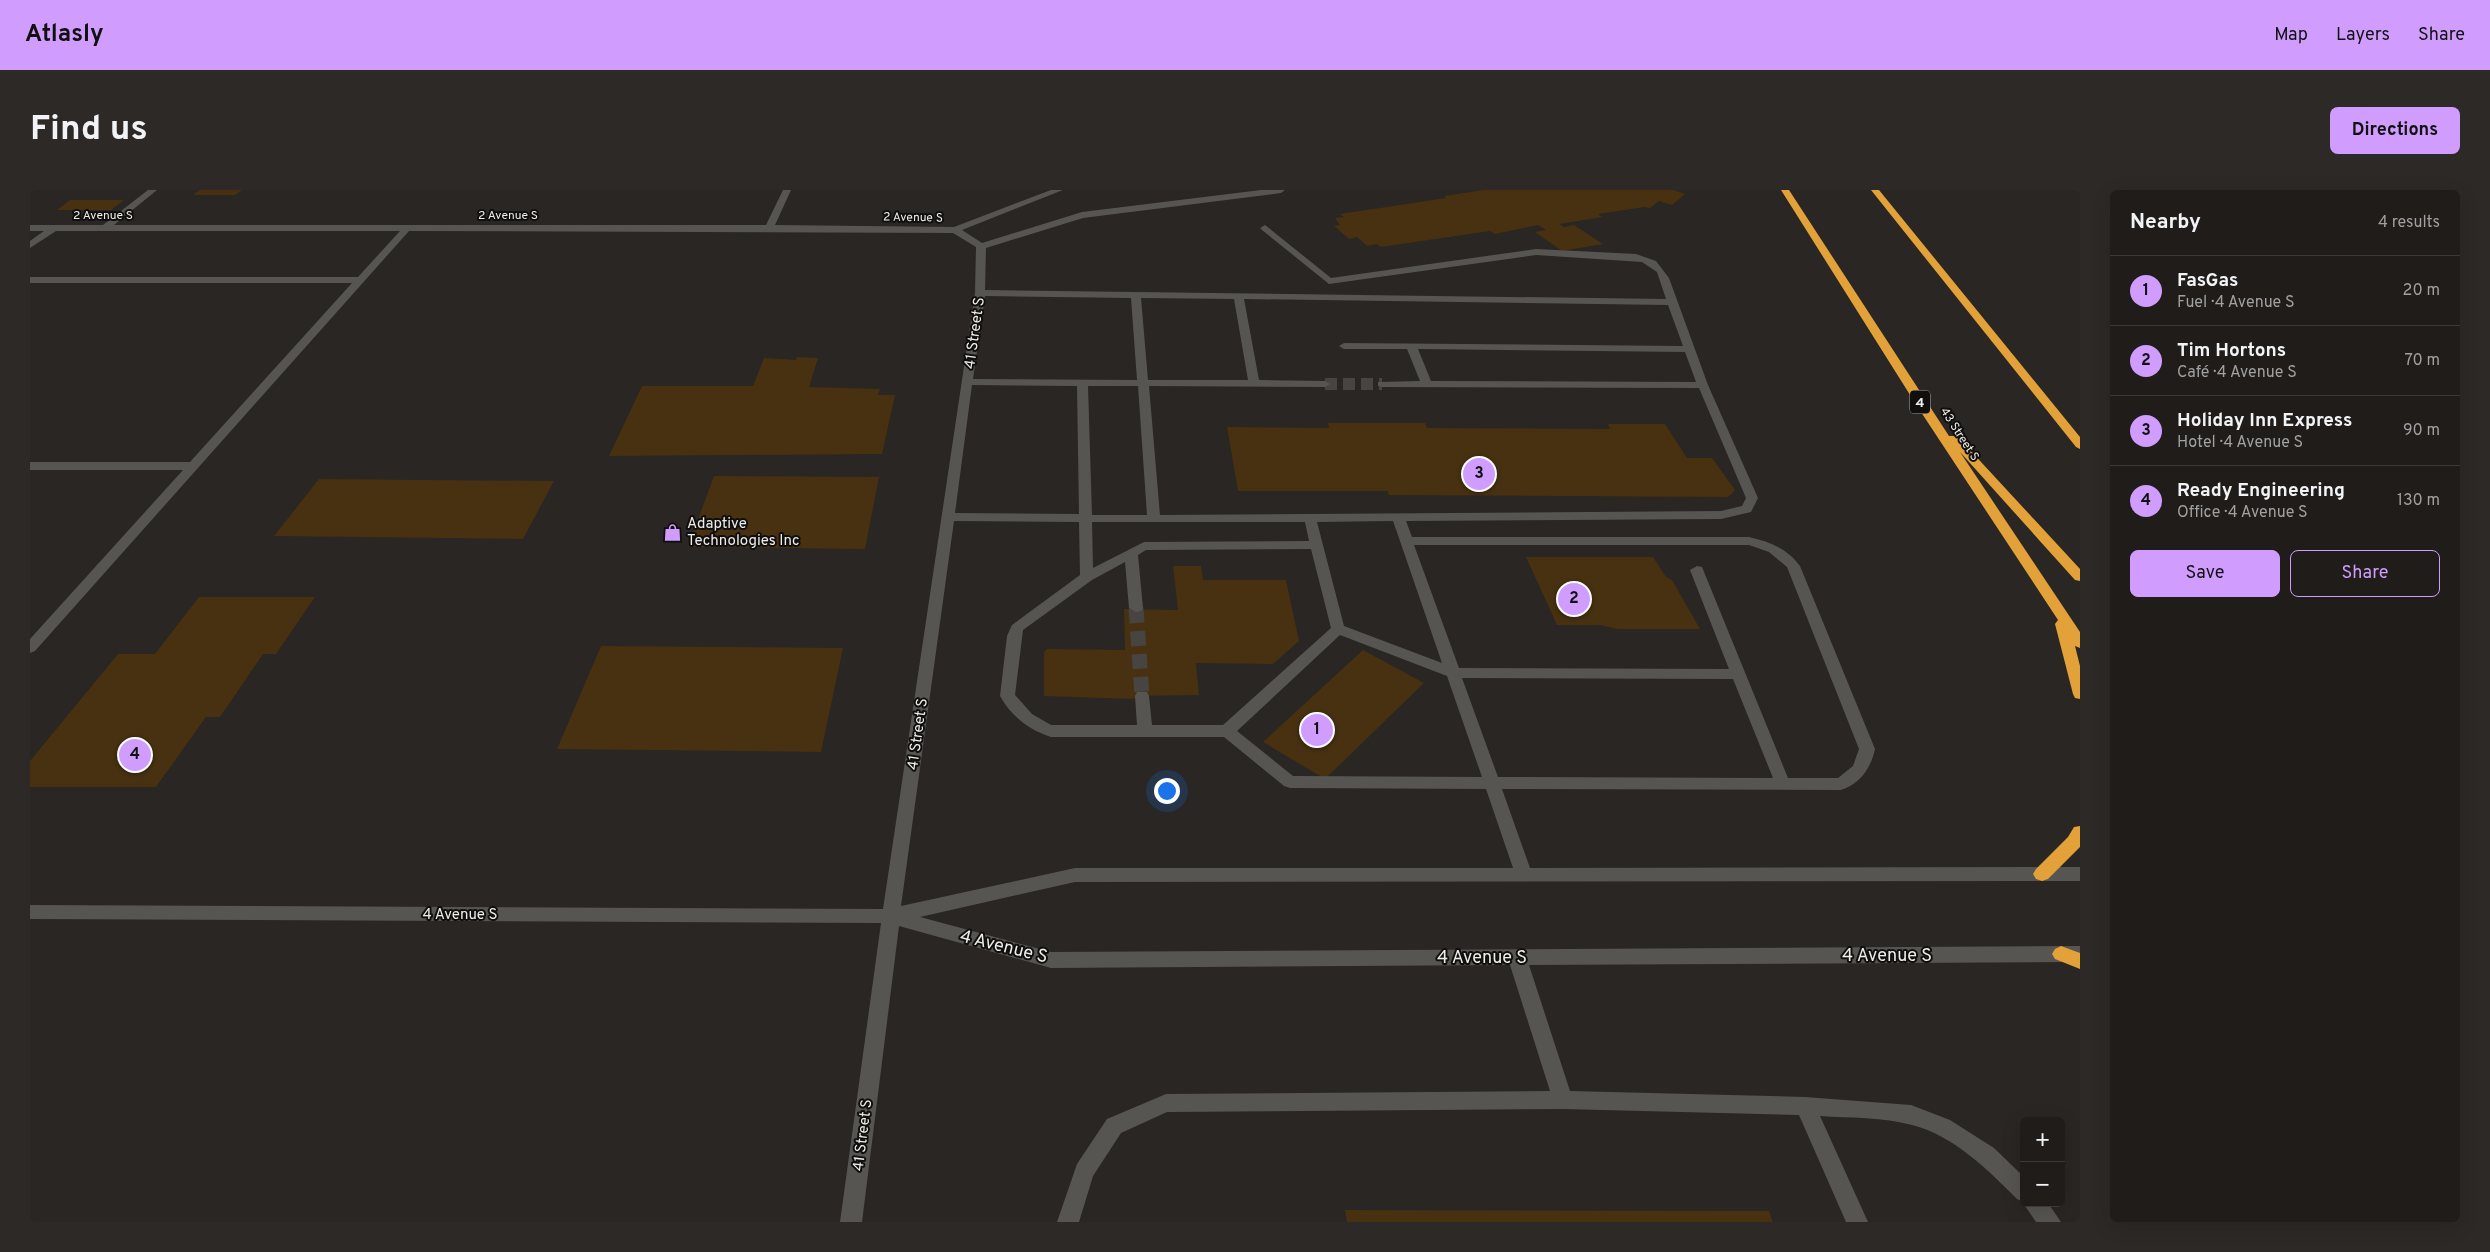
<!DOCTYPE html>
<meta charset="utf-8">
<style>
:root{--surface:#1f1c1a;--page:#2c2927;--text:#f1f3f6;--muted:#a1a1a2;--line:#3c3a39;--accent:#d09dfe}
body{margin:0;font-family:Overpass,sans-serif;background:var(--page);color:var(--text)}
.controls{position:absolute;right:15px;bottom:15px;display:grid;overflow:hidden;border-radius:8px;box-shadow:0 5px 20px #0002}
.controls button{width:45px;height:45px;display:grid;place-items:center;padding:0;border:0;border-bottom:1px solid var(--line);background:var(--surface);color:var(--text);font:25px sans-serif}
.you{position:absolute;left:1136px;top:600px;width:18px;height:18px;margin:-12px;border:4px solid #fff;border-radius:50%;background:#1a73e8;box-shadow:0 0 0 8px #1a73e833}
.badge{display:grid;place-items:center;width:32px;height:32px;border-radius:50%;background:var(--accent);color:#111;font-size:16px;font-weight:700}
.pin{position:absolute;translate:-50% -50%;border:2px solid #fff;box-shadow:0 1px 5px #0006}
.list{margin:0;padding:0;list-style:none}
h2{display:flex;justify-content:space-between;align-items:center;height:65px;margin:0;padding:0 20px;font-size:21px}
h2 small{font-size:16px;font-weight:400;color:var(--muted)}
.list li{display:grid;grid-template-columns:32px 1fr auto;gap:15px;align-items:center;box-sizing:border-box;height:70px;padding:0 20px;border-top:1px solid var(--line)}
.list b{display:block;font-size:19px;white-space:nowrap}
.list p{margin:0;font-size:16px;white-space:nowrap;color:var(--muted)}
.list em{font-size:16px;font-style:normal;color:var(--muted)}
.actions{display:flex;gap:10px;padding:15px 20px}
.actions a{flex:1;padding:11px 0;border:1px solid var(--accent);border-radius:8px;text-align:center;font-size:18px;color:var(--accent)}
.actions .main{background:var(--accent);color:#111}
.map{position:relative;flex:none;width:2050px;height:1032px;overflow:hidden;border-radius:8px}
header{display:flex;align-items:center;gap:30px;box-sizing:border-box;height:70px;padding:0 25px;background:var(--accent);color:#111}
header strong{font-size:24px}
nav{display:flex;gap:28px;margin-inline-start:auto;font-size:18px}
.intro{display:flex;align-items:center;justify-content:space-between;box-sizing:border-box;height:120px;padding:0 30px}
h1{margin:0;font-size:35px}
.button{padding:12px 22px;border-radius:8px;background:var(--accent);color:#111;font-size:18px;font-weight:700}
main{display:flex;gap:30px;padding:0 30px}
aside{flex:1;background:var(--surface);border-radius:8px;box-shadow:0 5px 20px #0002}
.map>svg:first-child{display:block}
.building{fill:#473110}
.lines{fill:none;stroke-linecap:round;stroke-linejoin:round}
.minor-tunnel-far1{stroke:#474441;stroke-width:12;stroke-dasharray:12 6;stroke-linecap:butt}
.minor-tunnel{stroke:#474441;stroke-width:15;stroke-dasharray:15 8;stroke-linecap:butt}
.minor{fill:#575551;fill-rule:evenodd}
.highway{fill:#e2a139;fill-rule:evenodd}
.labels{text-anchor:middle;stroke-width:4;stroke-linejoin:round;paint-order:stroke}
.far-street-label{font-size:12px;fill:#eeedea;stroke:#100f0e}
.shield{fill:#100f0e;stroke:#abaaa8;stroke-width:1}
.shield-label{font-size:14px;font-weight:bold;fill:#eeedea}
.street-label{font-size:15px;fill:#eeedea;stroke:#100f0e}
.poi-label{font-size:15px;fill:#eeedea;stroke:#100f0e;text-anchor:start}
.near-street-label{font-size:18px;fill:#eeedea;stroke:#100f0e}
</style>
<header>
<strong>Atlasly</strong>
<nav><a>Map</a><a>Layers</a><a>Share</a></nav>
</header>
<div class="intro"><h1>Find us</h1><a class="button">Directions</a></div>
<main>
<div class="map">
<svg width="2050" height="1032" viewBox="0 0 2050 1032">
<rect width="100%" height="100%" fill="#292623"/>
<!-- building -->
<path class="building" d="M170,0h42l-7,5h-42z
M1453,0h191l11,4 -13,11 -13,-4 -9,7 -5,-1 -47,7 4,3 -43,7 5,3 10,-2 29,19 -41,7 -27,-19 11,-2 -8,-5 -43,9 -5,-3 -109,16 -4,-3 -10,2 -10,-9 -8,2 -15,-13 6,-1 -5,-7 9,-1 -4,-3 106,-16 -2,-2z
M40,10h54l-13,10h-54z
M767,167l21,1 -9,29 71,2 -2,6h17l-13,59 -273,2 33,-70h111l11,-28 32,2z
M1298,233h97l2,5 183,1 -2,-5h57l22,34h25l23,32 -7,7 -339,-2 -1,-4h-150l-11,-64 102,1z
M684,286l165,1 -14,72 -177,-2z
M289,289l235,2 -31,58 -249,-3z
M1496,367h127l13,20 6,3 28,49h-83l-17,-4h-43z
M1143,376h28l2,14h83l13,61 -26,23 -77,-1 3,32 -60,1 -6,3 -89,-3v-44l3,-3 78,1 -1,-41 54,1z
M169,407h116l-39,57h-13l-43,63h-14l-50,70h-126v-26l88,-107h37z
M571,456l242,2 -22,104 -264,-3z
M1333,460l61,33 -99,96 -62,-37z
M1315,1020l424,1 4,11h-426z"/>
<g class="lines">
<!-- minor-tunnel-far1 -->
<path class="minor-tunnel-far1" d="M1295,194h57"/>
<!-- minor-tunnel -->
<path class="minor-tunnel" d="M1106,418l6,88"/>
<!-- minor -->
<path class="minor" d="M118,0h9l-43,35h652l17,-35h8l-16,35 179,2 97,-37h12l-101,40 20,13 100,-31 179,-22h24l-4,3 -198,25 -97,30 -1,42 681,9 -9,-27 -15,-10 -106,-7 -207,29 -67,-54 -2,-2 5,-3 66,53 205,-29 100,5 20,7 13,17 39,107 50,113 -7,14 -30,7 -315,2 6,16h337c21,5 38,11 51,29l75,183c-4,19 -15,35 -34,41l-339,-1 28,79 550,-1v14l-1005,1 -155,35 131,35 1029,-6v16l-551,3 41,126 235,6 106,8 39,15 44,28 30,29v26h24l13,19h-25l-13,-19 1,-1 -7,-3c-30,-30 -63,-63 -105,-74 -29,-8 -62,-7 -92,-9l48,106h-22l-47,-107 -236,-6 -396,3 -46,21 -28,43 -14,46h-22l20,-58 30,-45 59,-25 384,-3 -40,-126 -459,3 -152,-42 -37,296h-22l41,-299 -851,-4v-14l853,4 92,-616 1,-46 -23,-14 -544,-2 -374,420 -5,2v-14l153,-169h-153v-8h160l162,-179h-322v-6h328l42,-46h-344l-26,17v-7l14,-10h-14v-6h73zM955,106l146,2 6,82 -164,-1zM1111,108l93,1 14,81h-100zM1214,109l424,6 15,41 -339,-3 -5,3 5,3h63l13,32 -42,1v4l4,1 317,1 47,110 -4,8 -21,5 -561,4 -11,-129 176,1 5,-3 -5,-3 -66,-1zM1388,159l267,3 11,30 -265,-1zM942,195l105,1 2,128 -124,-1zM1058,196h50l9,129h-55zM924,331l125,1 1,53 -68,50 -5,11 -7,60c11,20 29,34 51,41h173l60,49 6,2 196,1 27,79h-438l-174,38zM1363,331l7,20 42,122 -98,-37 -27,-104zM1062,332h213l4,19 -165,1 -51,26zM1384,355h335l20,7 18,15 72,182 -6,17 -15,12h-50l-86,-211 -5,-1 -7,4 39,99 -270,-1zM1281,359l20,79 -108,97h-71l-3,-29 -2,-4h-10l-2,4 2,29h-86l-19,-11 -17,-19 8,-65 69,-50 33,-18 4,46 7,4 5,-1 2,-3 -5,-53 8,-5zM1310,445l107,41 35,101 -189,-1 -56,-45zM1432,488l271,1 40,99 -275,-1z"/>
<!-- highway -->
<path class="highway" d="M1751,0h8l160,246h8l123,133v12l-5,-1 -115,-128 120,180v16l-5,-2 5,20v33l-5,-1 -2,-4 -18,-70 3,-4 -141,-214z
M1841,0h8l201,247v12l-4,-2z
M2050,636v21l-32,32 -6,2 -6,-2 -3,-5 3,-5 32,-32 6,-10z
M2031,756l19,7v16l-25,-10 -3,-5 3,-5z"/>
</g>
<!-- icons -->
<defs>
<symbol id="shop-bare" viewBox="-9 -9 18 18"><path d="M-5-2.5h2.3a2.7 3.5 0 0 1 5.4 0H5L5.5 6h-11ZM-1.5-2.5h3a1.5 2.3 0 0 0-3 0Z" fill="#d09dfe" stroke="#100f0e" stroke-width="2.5" paint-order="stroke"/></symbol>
</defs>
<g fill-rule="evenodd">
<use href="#shop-bare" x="630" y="330" width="25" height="25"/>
</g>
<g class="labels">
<!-- far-street labels -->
<g class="far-street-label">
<text x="73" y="29">2 Avenue S</text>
<text x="478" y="29">2 Avenue S</text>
<text transform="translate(883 27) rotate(1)" y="4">2 Avenue S</text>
<text transform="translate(1930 244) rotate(57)" y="4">43 Street S</text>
</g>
<!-- shield labels -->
<rect class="shield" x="1880" y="200.5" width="20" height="23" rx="4"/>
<g class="shield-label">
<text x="1890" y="217">4</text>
</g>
<!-- street labels -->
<g class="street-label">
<text transform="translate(944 143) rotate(-82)" y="5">41 Street S</text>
<text transform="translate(887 544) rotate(-82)" y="5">41 Street S</text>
<text x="430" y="729">4 Avenue S</text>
<text transform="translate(832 945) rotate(-83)" y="5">41 Street S</text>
</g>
<!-- poi labels -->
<g class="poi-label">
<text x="657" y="338">Adaptive<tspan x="657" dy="17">Technologies Inc</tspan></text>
</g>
<!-- near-street labels -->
<g class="near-street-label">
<text transform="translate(974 756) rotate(14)" y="6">4 Avenue S</text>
<text x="1857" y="771">4 Avenue S</text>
<text x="1452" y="773">4 Avenue S</text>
</g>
</g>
</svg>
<div class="controls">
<button>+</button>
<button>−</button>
</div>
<div class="you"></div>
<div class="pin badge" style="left:1287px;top:540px">1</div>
<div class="pin badge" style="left:1544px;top:409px">2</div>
<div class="pin badge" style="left:1449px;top:284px">3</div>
<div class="pin badge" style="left:105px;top:565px">4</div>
</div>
<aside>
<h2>Nearby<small>4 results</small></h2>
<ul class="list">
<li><span class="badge">1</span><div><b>FasGas</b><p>Fuel · 4 Avenue S</p></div><em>20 m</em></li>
<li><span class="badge">2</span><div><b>Tim Hortons</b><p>Café · 4 Avenue S</p></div><em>70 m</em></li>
<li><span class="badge">3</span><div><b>Holiday Inn Express</b><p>Hotel · 4 Avenue S</p></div><em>90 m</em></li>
<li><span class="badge">4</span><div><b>Ready Engineering</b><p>Office · 4 Avenue S</p></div><em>130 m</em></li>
</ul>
<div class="actions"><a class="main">Save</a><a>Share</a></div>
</aside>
</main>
